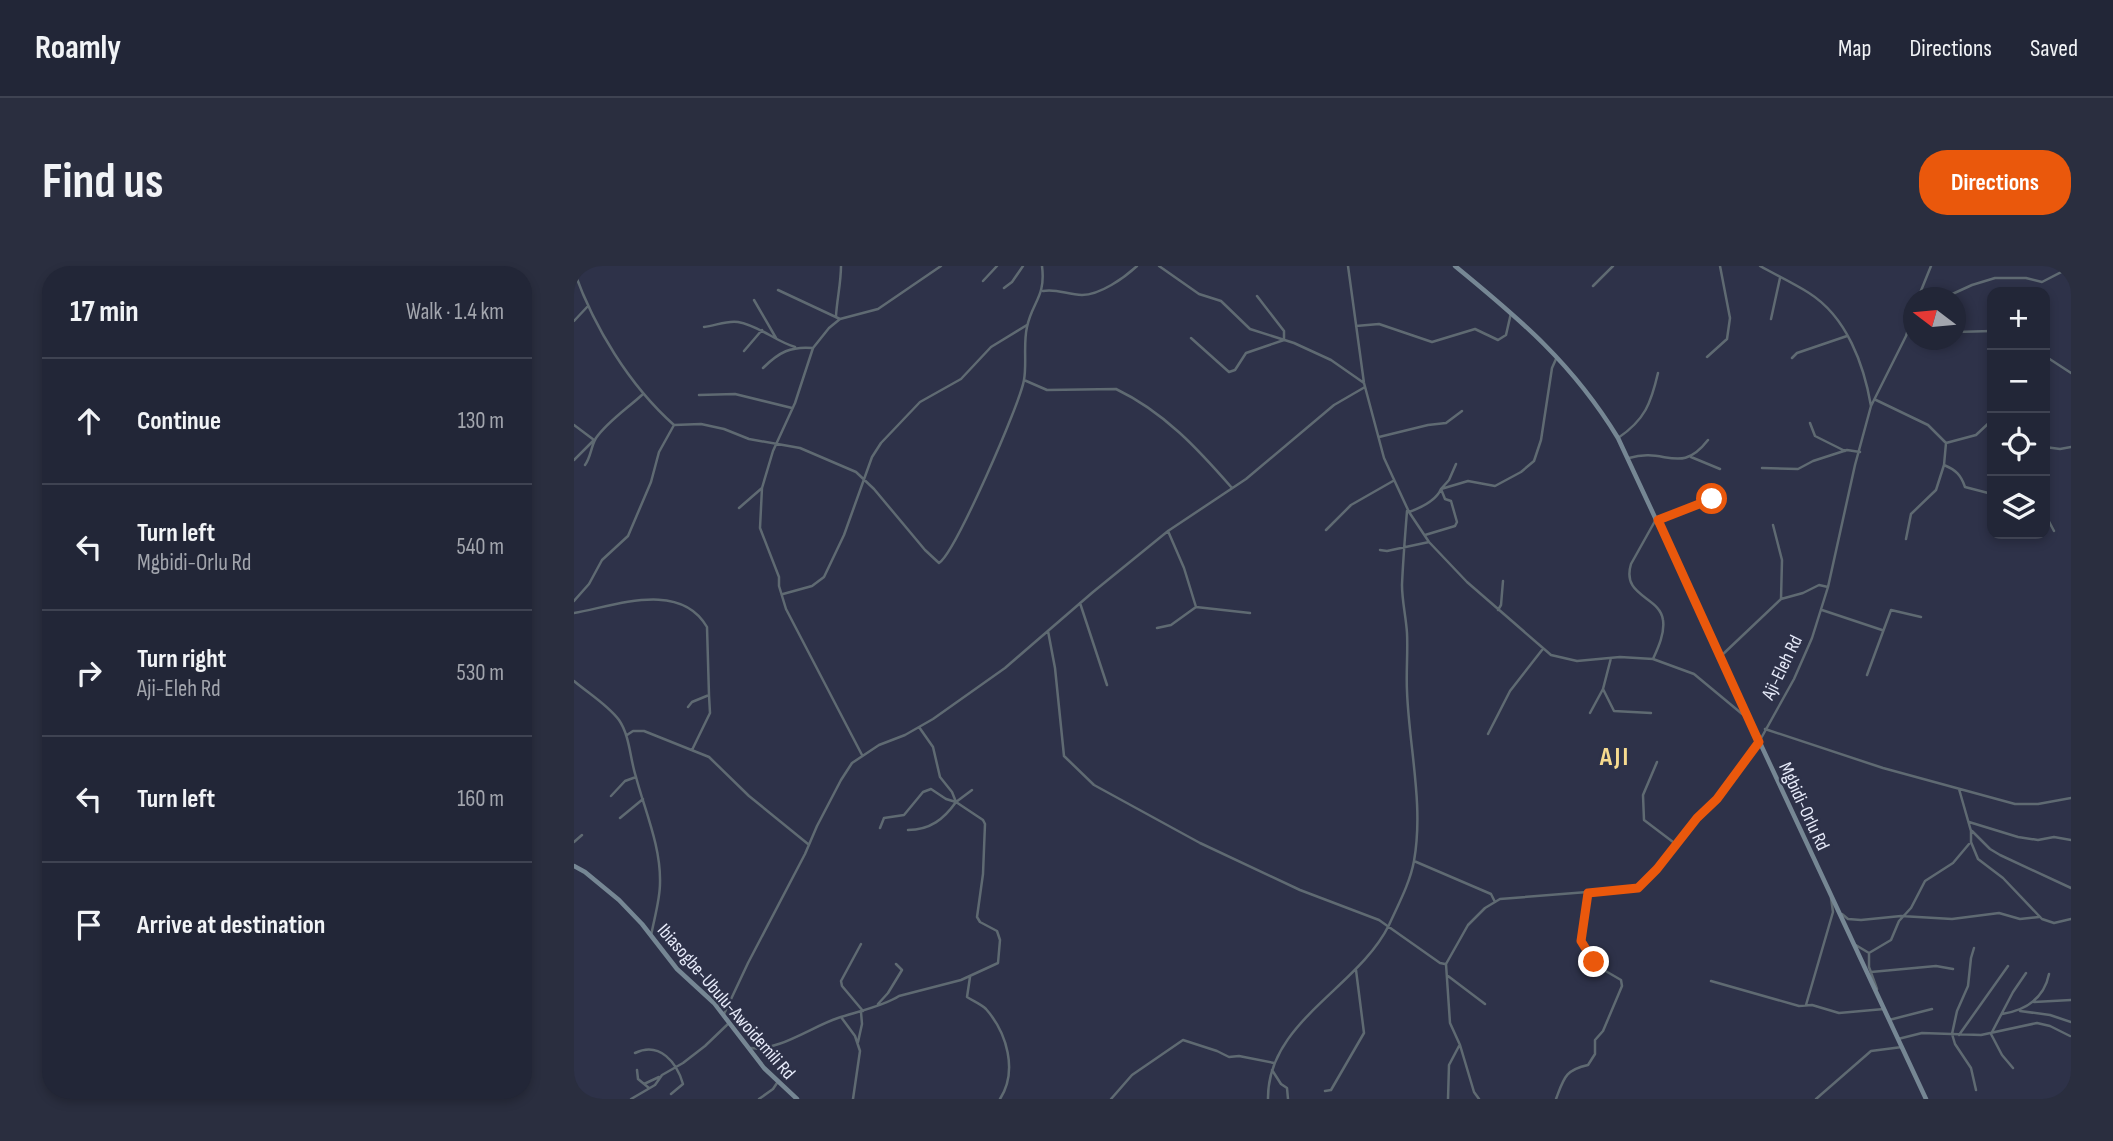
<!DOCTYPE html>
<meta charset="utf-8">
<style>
:root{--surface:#222637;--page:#2a2e3f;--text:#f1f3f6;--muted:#a2a5ad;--line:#3f4352;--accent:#ea580c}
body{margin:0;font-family:"Sofia Sans Condensed",sans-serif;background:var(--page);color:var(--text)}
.controls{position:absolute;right:21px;top:21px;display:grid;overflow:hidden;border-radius:14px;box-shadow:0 4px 10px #0003}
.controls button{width:63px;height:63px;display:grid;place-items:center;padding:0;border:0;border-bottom:2px solid var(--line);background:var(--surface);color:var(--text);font:35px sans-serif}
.compass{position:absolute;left:1329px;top:21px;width:63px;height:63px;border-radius:50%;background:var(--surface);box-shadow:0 4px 10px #0003;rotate:286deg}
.stop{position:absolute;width:21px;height:21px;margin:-16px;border:5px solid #ea580c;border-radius:50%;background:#fff}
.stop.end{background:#ea580c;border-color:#fff;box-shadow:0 2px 7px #0008}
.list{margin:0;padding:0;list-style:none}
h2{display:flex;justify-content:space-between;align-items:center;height:91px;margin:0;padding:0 28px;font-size:30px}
h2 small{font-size:23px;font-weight:400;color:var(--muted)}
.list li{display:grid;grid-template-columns:46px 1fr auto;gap:21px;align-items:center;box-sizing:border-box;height:126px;padding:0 28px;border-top:2px solid var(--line)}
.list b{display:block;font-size:26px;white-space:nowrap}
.list p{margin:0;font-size:23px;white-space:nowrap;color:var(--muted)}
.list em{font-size:23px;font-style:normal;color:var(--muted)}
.icon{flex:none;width:38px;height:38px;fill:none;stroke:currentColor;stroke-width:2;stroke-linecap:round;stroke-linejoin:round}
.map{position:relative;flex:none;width:1497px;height:833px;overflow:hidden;border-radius:28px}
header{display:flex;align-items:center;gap:42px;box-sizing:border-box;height:98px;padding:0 35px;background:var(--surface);border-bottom:2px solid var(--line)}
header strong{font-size:33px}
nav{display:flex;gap:38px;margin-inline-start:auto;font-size:24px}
.intro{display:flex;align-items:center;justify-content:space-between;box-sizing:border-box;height:168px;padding:0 42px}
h1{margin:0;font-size:49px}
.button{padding:18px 32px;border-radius:28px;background:var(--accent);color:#fff;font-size:24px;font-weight:700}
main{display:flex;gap:42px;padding:0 42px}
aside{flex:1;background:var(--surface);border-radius:28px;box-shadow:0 4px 10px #0003}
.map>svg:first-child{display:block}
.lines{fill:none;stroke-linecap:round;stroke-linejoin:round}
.street{stroke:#5f6a72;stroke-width:2.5}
.secondary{stroke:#768794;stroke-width:4.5}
.route{stroke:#ea580c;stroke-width:9}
.labels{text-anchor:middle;stroke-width:5;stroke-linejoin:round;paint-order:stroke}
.street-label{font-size:19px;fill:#e6eaf9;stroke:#2e3249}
.district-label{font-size:26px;font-weight:bold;letter-spacing:2px;fill:#f7db8f;stroke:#2e3249}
</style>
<header>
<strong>Roamly</strong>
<nav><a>Map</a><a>Directions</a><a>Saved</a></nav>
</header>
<div class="intro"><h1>Find us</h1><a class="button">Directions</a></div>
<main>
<aside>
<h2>17 min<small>Walk · 1.4 km</small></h2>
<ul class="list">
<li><svg class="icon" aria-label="ahead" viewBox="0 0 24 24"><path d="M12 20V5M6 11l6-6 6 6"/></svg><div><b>Continue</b></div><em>130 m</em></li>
<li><svg class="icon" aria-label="left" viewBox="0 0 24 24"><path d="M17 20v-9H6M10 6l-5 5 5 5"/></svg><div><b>Turn left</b><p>Mgbidi-Orlu Rd</p></div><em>540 m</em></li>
<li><svg class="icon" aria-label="right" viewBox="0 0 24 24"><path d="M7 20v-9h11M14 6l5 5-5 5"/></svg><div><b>Turn right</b><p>Aji-Eleh Rd</p></div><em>530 m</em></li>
<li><svg class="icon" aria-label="left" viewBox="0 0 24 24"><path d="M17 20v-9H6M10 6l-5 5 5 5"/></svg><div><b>Turn left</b></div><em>160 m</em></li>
<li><svg class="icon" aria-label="arrive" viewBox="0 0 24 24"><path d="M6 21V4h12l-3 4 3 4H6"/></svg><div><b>Arrive at destination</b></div></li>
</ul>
</aside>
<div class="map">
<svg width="1497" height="833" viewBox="0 0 1497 833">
<rect width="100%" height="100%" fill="#2e3249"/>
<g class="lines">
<!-- street -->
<path class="street" d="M585,0l40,28 22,7 29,28 44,14 37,17 33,23
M774,0l16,117 20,75 25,54 20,30 38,40 84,73 26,6 43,-4 33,2 41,15 53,44
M1186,0c16,9 33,17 49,27 38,24 55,72 62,113
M1357,0l-13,32 30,-2 24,-11 23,-7h31l16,4 29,-15
M0,5c20,56 55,114 100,154l27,-1 23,5 25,10 51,9 56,24 18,17 51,61 14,13c16,-10 81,-159 85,-183 3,-17 -1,-36 3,-53 5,-25 19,-30 15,-61
M409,15l14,-15
M1019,20l20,-20
M430,22l8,-6 11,-16
M204,24l62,29
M469,25c13,-3 25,4 39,4 18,0 42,-17 55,-29
M180,34l22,38
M262,50c1,-17 5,-33 5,-50
M1197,53l9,-41
M0,55l14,-15
M782,60l23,-2 53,18 43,-13 23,11 8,-5 5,-22
M130,61c11,-1 23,-7 34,-5 22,4 37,19 57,25
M1381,66l37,-1
M617,72l38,34 6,-2 11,-17 38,-13v-9l-27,-35
M170,85l18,-21
M1471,90l26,17
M1133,91l20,-18 3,-21 -10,-52
M1218,92l5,-5 50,-17
M189,102c16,-16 28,-22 50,-20
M450,114l23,10 69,-1c48,23 82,60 116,99
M125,129l36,-1 57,14
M1302,134l52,25 18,18 30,-8 16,-15
M1236,157l5,13 30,15
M0,159l20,15 -20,20
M805,171l49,-12 18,-2 16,-12
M1044,172c27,-18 33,-35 40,-65
M1372,177l-2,22c12,5 17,10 21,22l27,7
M1471,181l15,2 11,-2
M1117,191l29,12
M1055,192c37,-11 51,18 79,-18
M11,199c6,-8 6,-19 11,-27 12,-17 32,-30 47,-44
M1188,202l36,1 15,-8 34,-11 13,2
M188,222l-2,40 19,49v9l7,23 76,146
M165,242l23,-20 11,-37 22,-48 18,-55 16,-20 11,-9 38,-10 63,-43
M835,246c11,-4 27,-11 32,-23l27,-8 27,5 26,-14 13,-11 7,-21 11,-72 4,-9
M1471,248l9,17
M1199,259l9,35 -1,39
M752,264l25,-25 42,-24
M594,265l16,37 12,39 54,6
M851,269l30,-9 2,-4 -6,-21 -6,-2 -4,-10 8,-9 7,-16
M1332,273l5,-25 25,-24 8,-25
M806,284l7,1 42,-9
M209,328l29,-8 12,-9 20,-42 28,-78 9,-14 39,-41 41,-23 30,-32 36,-22
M0,335l15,-17 13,-24 26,-24 23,-54 8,-30 15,-27
M506,337l27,82
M924,344l3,-5 2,-24
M1248,344l60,20
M0,347c41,-7 106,-33 133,14l2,68
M583,362l14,-3 25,-18
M474,365l7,37 9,88 30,29 106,58 100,47 79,30 61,43 5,1
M1147,390l60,-57 22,-6 16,-8 9,2
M1079,393c5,-11 12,-26 10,-39 -3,-24 -42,-23 -32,-56l24,-43 51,-18 15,-10
M1293,409l24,-65 30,7
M0,415c14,12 34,24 45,39 11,16 11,39 17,57 9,34 25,70 24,106 0,17 -6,36 -9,53
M1029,423l11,22 37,2
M114,441l4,-5 17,-7 1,18 -18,37
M1016,447l13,-24 8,-31
M1191,463l118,39 132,36h23l33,-6
M914,468l22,-43 32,-41
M53,469l6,-4h11l65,26 40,39 59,48
M1083,496l-14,33 1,25 33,25
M1385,523l12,42v11l7,17 25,19 39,41 12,4 17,-4
M37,530l14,-15 11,-4
M46,552l23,-19
M1395,556l49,15 20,3 16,-3 17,3
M306,562l4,-10 20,-3 19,-23 8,-3 15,10 10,3 16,-12
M334,564c22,0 36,-11 48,-28
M1398,565l18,18 10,6 71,33
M0,576l8,-7
M840,595l77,33 4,8
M1268,648l6,5 13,1 40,-4 51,3 47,-6 21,6 19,-2
M287,678l-20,37 1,5 21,25
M1280,678l15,9 22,-13 8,-19 12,-13 14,-27 28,-18 16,-19
M1400,682l-3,10 -3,28 -11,25 -5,23 3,10 16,24 5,22
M1295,687v14l8,22
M1297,706l65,-6 17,3
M874,710l37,28
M396,711l-3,20c6,4 14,7 19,12 21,24 32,62 14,90
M1137,715l88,25 13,-1 27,8 45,-4
M1460,736l37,-2
M304,738l10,-11 14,-23 -6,-6
M1232,739l27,-93 -2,-14
M1446,745l30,4 21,7
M150,748l24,-51 57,-109 12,-28 24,-46 11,-17 27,-18 26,-10 28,-16 72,-51 88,-76 75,-61 78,-52 88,-74 31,-18
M1428,748c24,-4 42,-15 47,-40
M267,751l14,19 5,15 -7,48
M1315,754l43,-11
M1385,769l49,-69
M1324,773l24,-6 59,2 56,-12 13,3 20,10
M284,776l4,-18 -1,-12
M177,782c26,4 62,-22 87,-30 18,-6 46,-12 61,-22l62,-16 37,-17 2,-23 -3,-9 -17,-9 -3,-5 6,-43 2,-50 -2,-4 -27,-18 -4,-10 -12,-15 -7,-30 -14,-20
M61,787c25,-12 42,10 48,31l-12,10
M1439,802l-11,-13 -11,-21 22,-42 13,-19
M63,804l1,9 11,9
M698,804l9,14 6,4 1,11
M70,818l15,-7
M751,825l6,-1 33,-57 -8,-63
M57,833l24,-14 7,-10 21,-12 22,-17 24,-23
M185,833l14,-10 4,-6
M537,833l21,-24 51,-35 34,11 12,6 10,-1 35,7
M694,833c-1,-77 90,-111 121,-174 9,-20 21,-42 25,-64 10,-56 -5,-114 -7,-170 -1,-19 1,-39 0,-58 -1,-16 -5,-32 -5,-48 1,-24 3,-49 5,-74
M874,833l1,-34 10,-19
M905,833l-5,-7 -14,-47 -10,-22 -4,-59 22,-39 17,-17 15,-9 138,-11 19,-19 85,-102 17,-25 35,-63 18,-41 16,-51 27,-122 16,-59 35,-70 7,-22
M982,833c8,-21 9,-29 32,-34l7,-11v-14l8,-9 19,-45 -1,-6 -24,-14 -16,-25 7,-48
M1242,833l55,-48 31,-4"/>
<!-- secondary -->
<path class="secondary" d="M881,0c66,54 118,98 163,172l308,661
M0,600l11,6 34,28 23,24 35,45 37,34 50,65 33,31"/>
</g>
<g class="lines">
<!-- route -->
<path class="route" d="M1020,696l-13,-21 7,-48 50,-5 19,-19 40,-51 20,-19 42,-57 -101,-222 54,-21"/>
</g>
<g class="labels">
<!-- street labels -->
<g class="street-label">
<text transform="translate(1207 401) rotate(-64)" y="7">Aji-Eleh Rd</text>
<text transform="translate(1231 540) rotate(65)" y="7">Mgbidi-Orlu Rd</text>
<text transform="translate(153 735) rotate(49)" y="7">Ibiasogbe-Ubulu-Awoidemili Rd</text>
</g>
<!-- district labels -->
<g class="district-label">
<text x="1041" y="499">AJI</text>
</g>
</g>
</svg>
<div class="controls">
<button>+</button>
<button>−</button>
<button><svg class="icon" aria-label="locate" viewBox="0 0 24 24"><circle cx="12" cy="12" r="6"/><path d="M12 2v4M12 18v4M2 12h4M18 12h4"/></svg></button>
<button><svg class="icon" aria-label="layers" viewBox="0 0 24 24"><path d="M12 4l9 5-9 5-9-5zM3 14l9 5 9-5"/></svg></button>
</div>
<svg class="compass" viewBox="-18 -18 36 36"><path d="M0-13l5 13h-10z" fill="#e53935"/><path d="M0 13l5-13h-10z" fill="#a2a5ad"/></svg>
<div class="stop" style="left:1138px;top:233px"></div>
<div class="stop end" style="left:1020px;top:696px"></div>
</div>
</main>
